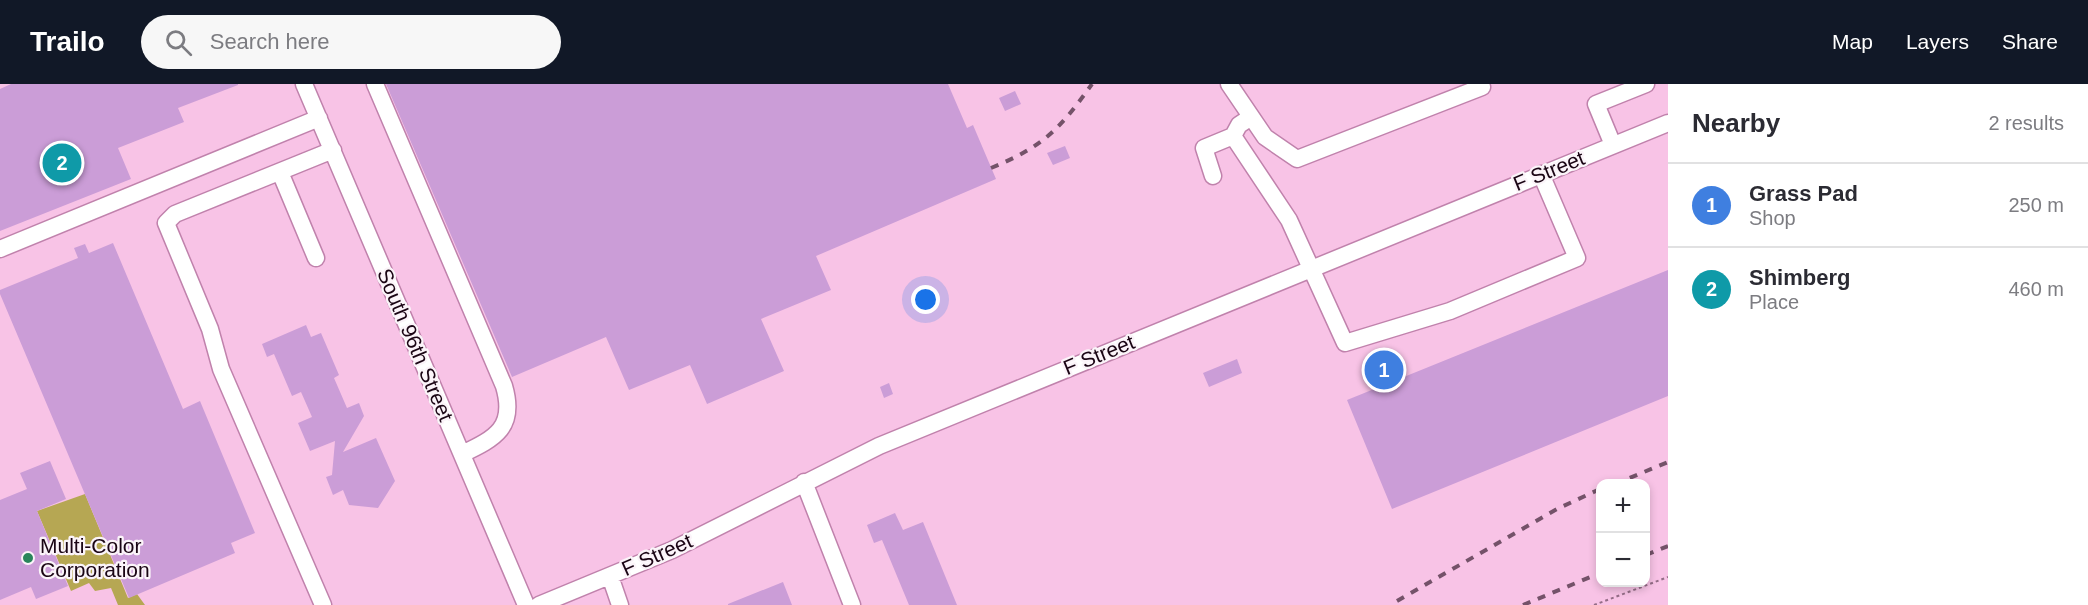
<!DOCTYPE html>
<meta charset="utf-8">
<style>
:root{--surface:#fff;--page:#f7f7f7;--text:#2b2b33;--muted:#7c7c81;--line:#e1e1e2;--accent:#111827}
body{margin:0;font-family:Arial,sans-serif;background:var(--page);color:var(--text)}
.controls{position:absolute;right:18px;bottom:18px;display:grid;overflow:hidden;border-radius:12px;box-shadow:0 3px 9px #0003}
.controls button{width:54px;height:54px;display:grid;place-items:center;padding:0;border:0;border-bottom:2px solid var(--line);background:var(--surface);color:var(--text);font:30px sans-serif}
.you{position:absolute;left:926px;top:216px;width:21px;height:21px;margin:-15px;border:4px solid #fff;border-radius:50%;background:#1a73e8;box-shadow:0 0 0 9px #1a73e833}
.badge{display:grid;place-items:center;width:39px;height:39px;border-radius:50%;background:var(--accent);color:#fff;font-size:20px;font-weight:700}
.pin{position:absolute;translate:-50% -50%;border:3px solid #fff;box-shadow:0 2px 6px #0006}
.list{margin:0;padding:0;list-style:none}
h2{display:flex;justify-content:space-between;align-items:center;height:78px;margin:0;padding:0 24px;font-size:26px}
h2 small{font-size:20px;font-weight:400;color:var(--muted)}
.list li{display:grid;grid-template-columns:39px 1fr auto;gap:18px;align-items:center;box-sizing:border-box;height:84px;padding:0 24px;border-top:2px solid var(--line)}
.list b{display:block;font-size:22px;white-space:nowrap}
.list p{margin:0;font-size:20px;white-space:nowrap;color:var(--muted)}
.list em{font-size:20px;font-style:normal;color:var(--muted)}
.icon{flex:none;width:33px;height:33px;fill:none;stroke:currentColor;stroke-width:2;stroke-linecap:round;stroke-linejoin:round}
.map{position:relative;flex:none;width:1668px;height:521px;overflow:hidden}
header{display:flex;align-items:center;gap:36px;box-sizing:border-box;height:84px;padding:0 30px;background:var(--accent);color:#fff}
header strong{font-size:28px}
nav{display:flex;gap:33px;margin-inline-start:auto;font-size:21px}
.search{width:420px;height:54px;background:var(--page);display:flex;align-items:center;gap:15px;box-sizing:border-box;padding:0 21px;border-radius:33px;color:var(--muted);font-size:22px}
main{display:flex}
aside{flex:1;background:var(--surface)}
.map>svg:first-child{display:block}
.green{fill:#b6a753}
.building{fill:#cb9dd7}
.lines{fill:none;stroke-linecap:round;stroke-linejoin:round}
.minor-casing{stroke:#c082ac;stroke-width:19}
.path{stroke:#946d87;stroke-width:2;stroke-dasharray:3 3;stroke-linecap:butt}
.minor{stroke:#fff;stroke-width:16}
.rail{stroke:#745269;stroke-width:4;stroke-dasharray:8 8;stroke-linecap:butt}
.poi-dot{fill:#2a855b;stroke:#fbf4f9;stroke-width:2}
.labels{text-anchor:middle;stroke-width:4.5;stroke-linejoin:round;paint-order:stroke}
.street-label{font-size:21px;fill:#1a0514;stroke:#fbf4f9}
.poi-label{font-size:21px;fill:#1a0514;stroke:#fbf4f9;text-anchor:start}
</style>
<header>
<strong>Trailo</strong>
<div class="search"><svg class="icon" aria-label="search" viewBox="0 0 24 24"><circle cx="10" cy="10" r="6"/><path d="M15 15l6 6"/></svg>Search here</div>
<nav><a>Map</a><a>Layers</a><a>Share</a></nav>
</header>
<main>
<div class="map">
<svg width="1668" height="521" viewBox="0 0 1668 521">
<rect width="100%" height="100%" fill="#f8c3e6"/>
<!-- green -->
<path class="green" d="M85,410l43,104 9,-4 8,11h-27l-7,-17 -16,3 -6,-8 -18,8 -34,-80z"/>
<!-- building -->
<path class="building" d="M11,0h227v1l-60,23 6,14 -66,26 13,31 -131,52v-142z
M386,0h562l19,44 6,-3 23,54 -180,77 15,34 -70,29 23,52 -77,33 -17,-39 -61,25 -23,-53 -94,40z
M1015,7l6,13 -16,7 -6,-13z
M1065,62l5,12 -17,7 -6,-12z
M113,159l70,166 17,-8 55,132 -24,10 4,10 -106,45 -129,-304v-4l78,-32 -4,-10 11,-4 4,9z
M1668,186v126l-276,113 -45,-109z
M306,241l5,12 10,-4 18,42 -5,3 13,30 12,-5 5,13 -21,36 33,-14 19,43 -17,27 -29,-3 -6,-15 -10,5 -7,-18 6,-2 3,-34 -25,10 -12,-28 14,-6 -11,-25 -9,4 -18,-42 -7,3 -5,-13z
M1237,275l5,14 -33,14 -6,-14z
M889,299l4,11 -9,4 -4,-11z
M50,377l16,38 -29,12 31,75 -32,13 -5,-12 -31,13v-100l27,-11 -7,-16z
M895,429l8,17 20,-8 34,83h-48l-27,-65 -8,3 -7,-18z
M783,498l9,23h-64v-1z"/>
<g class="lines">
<defs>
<path id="minor" d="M304,0l222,521
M375,0l129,302c12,41 -8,52 -42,68
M1229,0l36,53 32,22 185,-72 -1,-3
M1233,52l56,84 56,123 105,-32 127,-53 -36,-84
M1613,61l-17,-41 50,-20
M280,88l36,86
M1213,92l-9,-28 29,-12 6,-11 12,-8
M0,165l319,-131
M804,398l48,123
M610,492l10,29
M323,521l-102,-236 -11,-40 -44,-106 9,-9 158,-64
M539,521l133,-55 207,-104 789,-323"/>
</defs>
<!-- minor casing -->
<use href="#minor" class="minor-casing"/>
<!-- path -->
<path class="path" d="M1594,521l74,-28"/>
<!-- minor -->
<use href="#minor" class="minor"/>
<!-- rail -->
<path class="rail" d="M991,84c53,-22 68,-38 101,-84
M1615,400l53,-22
M1646,471l22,-9
M1397,517l160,-92 43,-20
M1523,521l77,-32"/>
</g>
<!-- markers -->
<circle class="poi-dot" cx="28" cy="474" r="6"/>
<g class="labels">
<!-- street labels -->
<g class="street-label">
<text transform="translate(1549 87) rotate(-22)" y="7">F Street</text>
<text transform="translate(415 261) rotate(67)" y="7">South 96th Street</text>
<text transform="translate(1099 271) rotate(-22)" y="7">F Street</text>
<text transform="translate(657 471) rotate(-24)" y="7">F Street</text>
</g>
<!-- poi labels -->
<g class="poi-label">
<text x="40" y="469">Multi-Color<tspan x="40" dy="24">Corporation</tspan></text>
</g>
</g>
</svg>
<div class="controls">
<button>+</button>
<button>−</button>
</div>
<div class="you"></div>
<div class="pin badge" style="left:1384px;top:286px;background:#3f7fe0">1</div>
<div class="pin badge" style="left:62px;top:79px;background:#0f9aa8">2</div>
</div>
<aside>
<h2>Nearby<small>2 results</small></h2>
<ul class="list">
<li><span class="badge" style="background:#3f7fe0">1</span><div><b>Grass Pad</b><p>Shop</p></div><em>250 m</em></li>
<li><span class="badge" style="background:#0f9aa8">2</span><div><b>Shimberg</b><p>Place</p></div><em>460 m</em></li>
</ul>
</aside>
</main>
